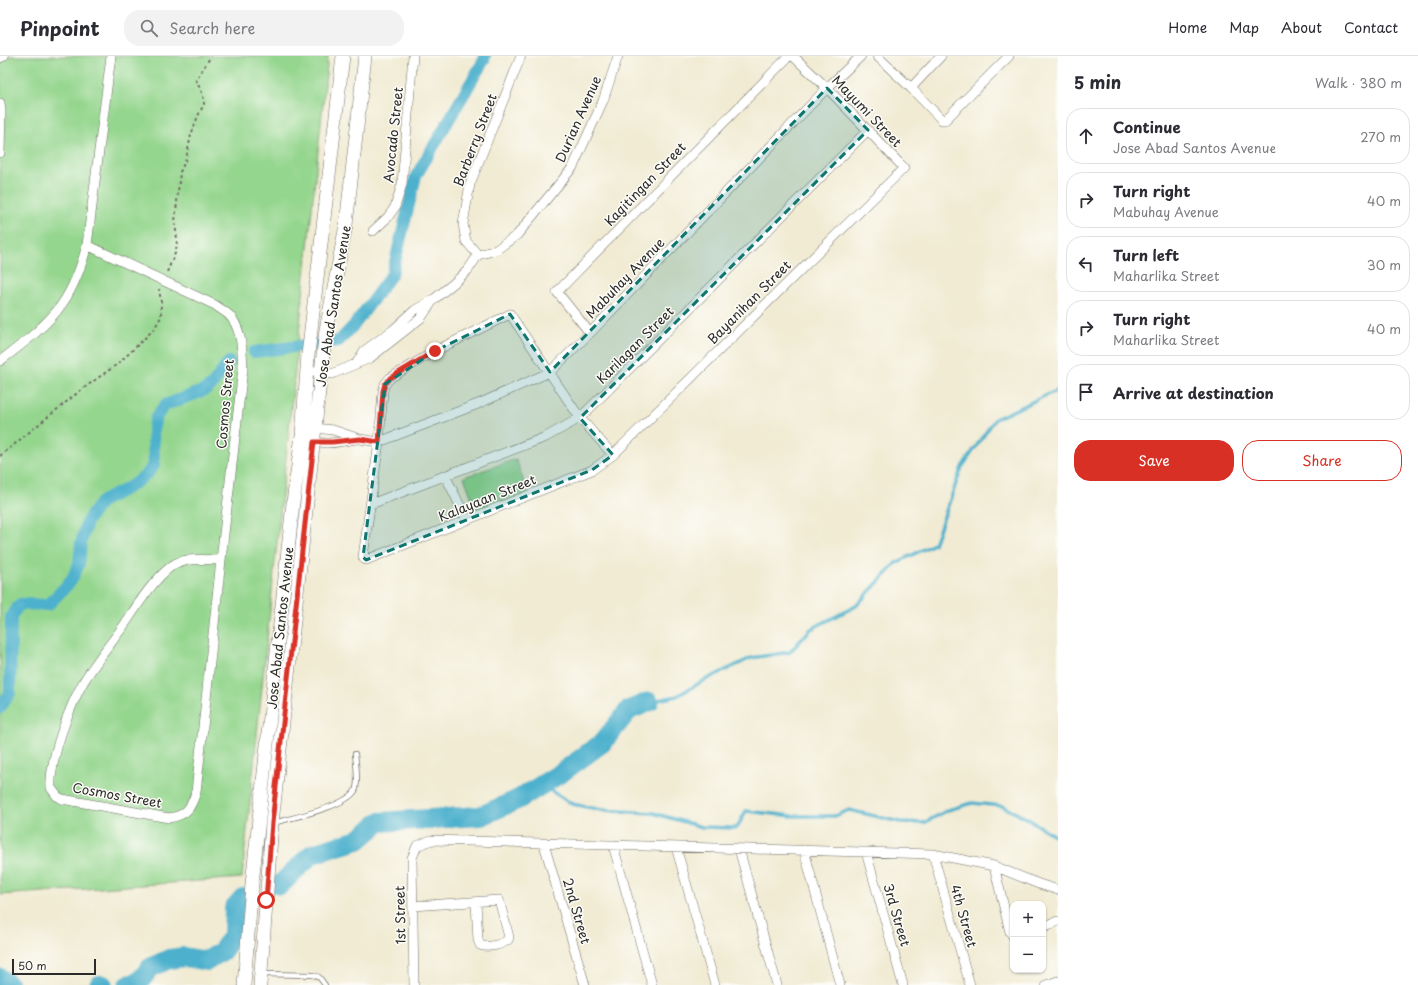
<!DOCTYPE html>
<meta charset="utf-8">
<style>
:root{--surface:#fff;--page:#f2f2f3;--text:#2b2b33;--muted:#7c7c81;--line:#e1e1e2;--accent:#d93025}
body{margin:0;font-family:"Playpen Sans",sans-serif;background:var(--page);color:var(--text)}
.controls{position:absolute;right:12px;bottom:12px;display:grid;overflow:hidden;border-radius:8px;box-shadow:0 1px 3px #0004}
.controls button{width:36px;height:36px;display:grid;place-items:center;padding:0;border:0;border-bottom:1px solid var(--line);background:var(--surface);color:var(--text);font:20px sans-serif}
.scale{position:absolute;left:12px;bottom:10px;width:84px;box-sizing:border-box;padding-left:4px;border:2px solid #2b2b2b;border-top:0;font-size:11px;line-height:14px;white-space:nowrap;color:#2b2b2b;-webkit-text-stroke:3px #fdfcf7;paint-order:stroke}
.stop{position:absolute;width:12px;height:12px;margin:-9px;border:3px solid #d93025;border-radius:50%;background:#fff}
.stop.end{background:#d93025;border-color:#fff;box-shadow:0 1px 4px #0008}
.list{margin:0;padding:0;list-style:none}
h2{display:flex;justify-content:space-between;align-items:center;height:52px;margin:0;padding:0 16px;font-size:17px}
h2 small{font-size:13px;font-weight:400;color:var(--muted)}
.list li{display:grid;grid-template-columns:26px 1fr auto;gap:12px;align-items:center;box-sizing:border-box;height:56px;margin:0 8px 8px;padding:0 8px;border:1px solid var(--line);border-radius:16px}
.list b{display:block;font-size:15px;white-space:nowrap}
.list p{margin:0;font-size:13px;white-space:nowrap;color:var(--muted)}
.list em{font-size:13px;font-style:normal;color:var(--muted)}
.actions{display:flex;gap:8px;padding:12px 16px}
.actions a{flex:1;padding:9px 0;border:1px solid var(--accent);border-radius:16px;text-align:center;font-size:14px;color:var(--accent)}
.actions .main{background:var(--accent);color:#fff}
.icon{flex:none;width:22px;height:22px;fill:none;stroke:currentColor;stroke-width:2;stroke-linecap:round;stroke-linejoin:round}
.map{position:relative;flex:none;width:1058px;height:929px;overflow:hidden}
header{display:flex;align-items:center;gap:24px;box-sizing:border-box;height:56px;padding:0 20px;background:var(--surface);border-bottom:1px solid var(--line)}
header strong{font-size:19px}
nav{display:flex;gap:22px;margin-inline-start:auto;font-size:14px}
.search{width:280px;height:36px;background:var(--page);display:flex;align-items:center;gap:10px;box-sizing:border-box;padding:0 14px;border-radius:16px;color:var(--muted);font-size:15px}
main{display:flex}
aside{flex:1;background:var(--surface)}
.map>svg:first-child{display:block}
.green{fill:#94d68e;stroke:#60805c}
.lines{fill:none;stroke-linecap:round;stroke-linejoin:round}
.stream{stroke:#4eb1cd;stroke-width:3.5}
.canal{stroke:#4eb1cd;stroke-width:12}
.river{stroke:#4eb1cd;stroke-width:20}
.service-casing{stroke:#706e66;stroke-width:6}
.minor-casing{stroke:#706e66;stroke-width:10}
.secondary-casing{stroke:#706e66;stroke-width:14}
.path{stroke:#706e66;stroke-width:2;stroke-dasharray:3 3;stroke-linecap:butt}
.service{stroke:#fff;stroke-width:4.5}
.minor{stroke:#fff;stroke-width:9}
.secondary{stroke:#fff;stroke-width:13}
.route{stroke:#d93025;stroke-width:5}
.marked{fill:#0f766e;fill-opacity:0.2;stroke:#0f766e;stroke-width:3;stroke-dasharray:8 5;stroke-linejoin:round}
.labels{text-anchor:middle;stroke-width:3;stroke-linejoin:round;paint-order:stroke}
.street-label{font-size:13px;fill:#2b2b2b;stroke:#fdfcf7}
</style>
<header>
<strong>Pinpoint</strong>
<div class="search"><svg class="icon" aria-label="search" viewBox="0 0 24 24"><circle cx="10" cy="10" r="6"/><path d="M15 15l6 6"/></svg>Search here</div>
<nav><a>Home</a><a>Map</a><a>About</a><a>Contact</a></nav>
</header>
<main>
<div class="map">
<svg width="1058" height="929" viewBox="0 0 1058 929">
<rect width="100%" height="100%" fill="#fdfcf7"/>
<filter id="ink" filterUnits="userSpaceOnUse"><feTurbulence type="fractalNoise" baseFrequency=".025" numOctaves="2"/><feDisplacementMap in="SourceGraphic" scale="8" xChannelSelector="R" yChannelSelector="G"/><feConvolveMatrix kernelMatrix="1 2 1 2 8 2 1 2 1" color-interpolation-filters="sRGB"/></filter>
<filter id="wash" filterUnits="userSpaceOnUse"><feTurbulence type="fractalNoise" baseFrequency=".012" numOctaves="4" result="noise"/><feDisplacementMap in="SourceGraphic" scale="16" xChannelSelector="R" yChannelSelector="G"/><feGaussianBlur stdDeviation="0.9" result="paint"/><feColorMatrix in="noise" values="0 0 0 0 0 0 0 0 0 0 0 0 0 0 0 0 0 1.4 0 .05"/><feComposite in="paint" operator="in"/></filter>
<g filter="url(#wash)">
<rect width="100%" height="100%" fill="#f1ebd3"/>
<!-- green -->
<path class="green" d="M0,0h328l-86,822 -242,17z
M516,403l12,35 -51,18 -13,-35z"/>
<g class="lines">
<!-- stream -->
<path class="stream" d="M649,646l28,-6 26,-15 48,-23 39,-6 21,-23 45,-23 40,-43 38,-19 28,-77 33,-48 63,-29
M542,729l30,19 30,6 51,3 49,14 35,1 9,-17 46,5h43l14,-6 51,12 24,1 24,-13 24,-7 30,3 26,13 30,19"/>
<!-- canal -->
<path class="canal" d="M254,296l85,-11 16,-17 37,-50 24,-98 68,-116 1,-4
M0,652l10,-15 1,-77 9,-12 28,1 23,-24 8,-17 2,-21 6,-22 14,-19 30,-16 15,-11 8,-10 -1,-35 3,-13 9,-12 38,-14 9,-6 17,-23"/>
<!-- river -->
<path class="river" d="M280,829l32,-31 46,-14 21,-18 102,-6 38,-17 42,-26 41,-30 27,-33 20,-8
M0,922l9,7
M99,929h4
M128,929l11,-3 11,-14 19,-9 15,-2 23,4 15,-10 11,-15 1,-28 9,-10"/>
</g>
</g>
<g filter="url(#ink)">
<g class="lines">
<defs>
<path id="service" d="M273,767c18,-5 72,-16 82,-32 4,-7 1,-28 0,-37
M261,918l52,1 6,2 6,8"/>
<path id="minor" d="M877,0l34,32 31,32h3l64,-64
M0,2l4,-2
M911,32l30,-32
M0,47l1,8 -1,42
M373,175l15,-14 7,-10 7,-23 11,-128
M87,189l128,60c4,3 9,6 13,9 14,13 14,36 15,54l-22,192 -25,232c-5,16 -9,23 -27,26l-107,-19 -5,-3 -6,-8c-2,-28 19,-83 33,-107 13,-21 29,-40 43,-60 13,-20 27,-42 46,-56 10,-8 36,-5 48,-5
M478,199l-12,-14 -3,-17 7,-40 51,-128
M590,277l-33,-41 232,-236
M0,305c20,-15 40,-30 56,-49 16,-19 25,-44 31,-67l24,-189
M356,308l8,-13 29,-21 22,-20 18,-10 21,-17 14,-13 10,-15 18,-5 21,-15 56,-68 30,-66 15,-45
M308,314l24,4 38,-16 51,-40 11,-16
M311,374l4,-2 18,2 27,9 19,3 99,-38 72,-32 40,-39 237,-245 34,-32
M309,383c13,8 33,2 48,0
M613,399l-33,-37 -70,-104 -75,37 -45,27 -5,6 -2,7 -4,51 -16,115 1,2 2,1 226,-90 21,-15 291,-287 -77,-80 -34,-32
M446,421l21,43
M371,448l175,-67 34,-19 288,-288
M544,788l41,141
M613,789l39,140
M676,791l39,138
M739,793l38,136
M804,794l36,135
M866,796l37,133
M933,798l37,131
M994,810l16,66 3,4
M413,850l86,-6 10,37 -1,3c-7,5 -20,8 -28,5l-2,-5 -2,-38
M1043,871l15,-6
M414,929l-2,-127 5,-12 14,-6 502,14 61,12 45,18 19,6
M1046,929l12,-4"/>
<path id="secondary" d="M244,929l8,-101 41,-381 9,-68 6,-80 35,-299
M260,929l12,-162 49,-451 5,-42 20,-105 19,-169"/>
</defs>
<!-- service casing -->
<use href="#service" class="service-casing"/>
<!-- minor casing -->
<use href="#minor" class="minor-casing"/>
<!-- secondary casing -->
<use href="#secondary" class="secondary-casing"/>
<!-- path -->
<path class="path" d="M167,216l9,-21 1,-11 -2,-18 5,-50 6,-13 5,-24 7,-19 6,-12 -1,-9 -7,-15 15,-24
M0,400l81,-66 38,-27 23,-22 12,-12 7,-12v-15l-2,-13"/>
<!-- service -->
<use href="#service" class="service"/>
<!-- minor -->
<use href="#minor" class="minor"/>
<!-- secondary -->
<use href="#secondary" class="secondary"/>
</g>
</g>
<g class="lines" filter="url(#ink)">
<!-- route -->
<path class="route" d="M266,844l6,-77 42,-381h18l28,-3 19,3 4,-51 2,-7 5,-6 45,-27"/>
</g>
<!-- marked area -->
<path class="marked" d="M827,32l41,42 -288,288 33,37 -21,15 -226,90 -3,-3 22,-173 50,-33 75,-37 40,58z"/>
<g class="labels">
<!-- street labels -->
<g class="street-label">
<text transform="translate(867 55) rotate(46)" y="5">Mayumi Street</text>
<text transform="translate(578 63) rotate(-66)" y="5">Durian Avenue</text>
<text transform="translate(393 79) rotate(-84)" y="5">Avocado Street</text>
<text transform="translate(475 84) rotate(-69)" y="5">Barberry Street</text>
<text transform="translate(645 128) rotate(-46)" y="5">Kagitingan Street</text>
<text transform="translate(625 222) rotate(-46)" y="5">Mabuhay Avenue</text>
<text transform="translate(749 246) rotate(-45)" y="5">Bayanihan Street</text>
<text transform="translate(333 250) rotate(-81)" y="5">Jose Abad Santos Avenue</text>
<text transform="translate(635 289) rotate(-45)" y="5">Karilagan Street</text>
<text transform="translate(225 348) rotate(-85)" y="5">Cosmos Street</text>
<text transform="translate(487 442) rotate(-22)" y="5">Kalayaan Street</text>
<text transform="translate(280 572) rotate(-84)" y="5">Jose Abad Santos Avenue</text>
<text transform="translate(117 739) rotate(10)" y="5">Cosmos Street</text>
<text transform="translate(577 855) rotate(74)" y="5">2nd Street</text>
<text transform="translate(400 859) rotate(-91)" y="5">1st Street</text>
<text transform="translate(897 859) rotate(74)" y="5">3rd Street</text>
<text transform="translate(964 860) rotate(74)" y="5">4th Street</text>
</g>
</g>
</svg>
<div class="controls">
<button>+</button>
<button>−</button>
</div>
<div class="scale">50 m</div>
<div class="stop" style="left:266px;top:844px"></div>
<div class="stop end" style="left:435px;top:295px"></div>
</div>
<aside>
<h2>5 min<small>Walk · 380 m</small></h2>
<ul class="list">
<li><svg class="icon" aria-label="ahead" viewBox="0 0 24 24"><path d="M12 20V5M6 11l6-6 6 6"/></svg><div><b>Continue</b><p>Jose Abad Santos Avenue</p></div><em>270 m</em></li>
<li><svg class="icon" aria-label="right" viewBox="0 0 24 24"><path d="M7 20v-9h11M14 6l5 5-5 5"/></svg><div><b>Turn right</b><p>Mabuhay Avenue</p></div><em>40 m</em></li>
<li><svg class="icon" aria-label="left" viewBox="0 0 24 24"><path d="M17 20v-9H6M10 6l-5 5 5 5"/></svg><div><b>Turn left</b><p>Maharlika Street</p></div><em>30 m</em></li>
<li><svg class="icon" aria-label="right" viewBox="0 0 24 24"><path d="M7 20v-9h11M14 6l5 5-5 5"/></svg><div><b>Turn right</b><p>Maharlika Street</p></div><em>40 m</em></li>
<li><svg class="icon" aria-label="arrive" viewBox="0 0 24 24"><path d="M6 21V4h12l-3 4 3 4H6"/></svg><div><b>Arrive at destination</b></div></li>
</ul>
<div class="actions"><a class="main">Save</a><a>Share</a></div>
</aside>
</main>
